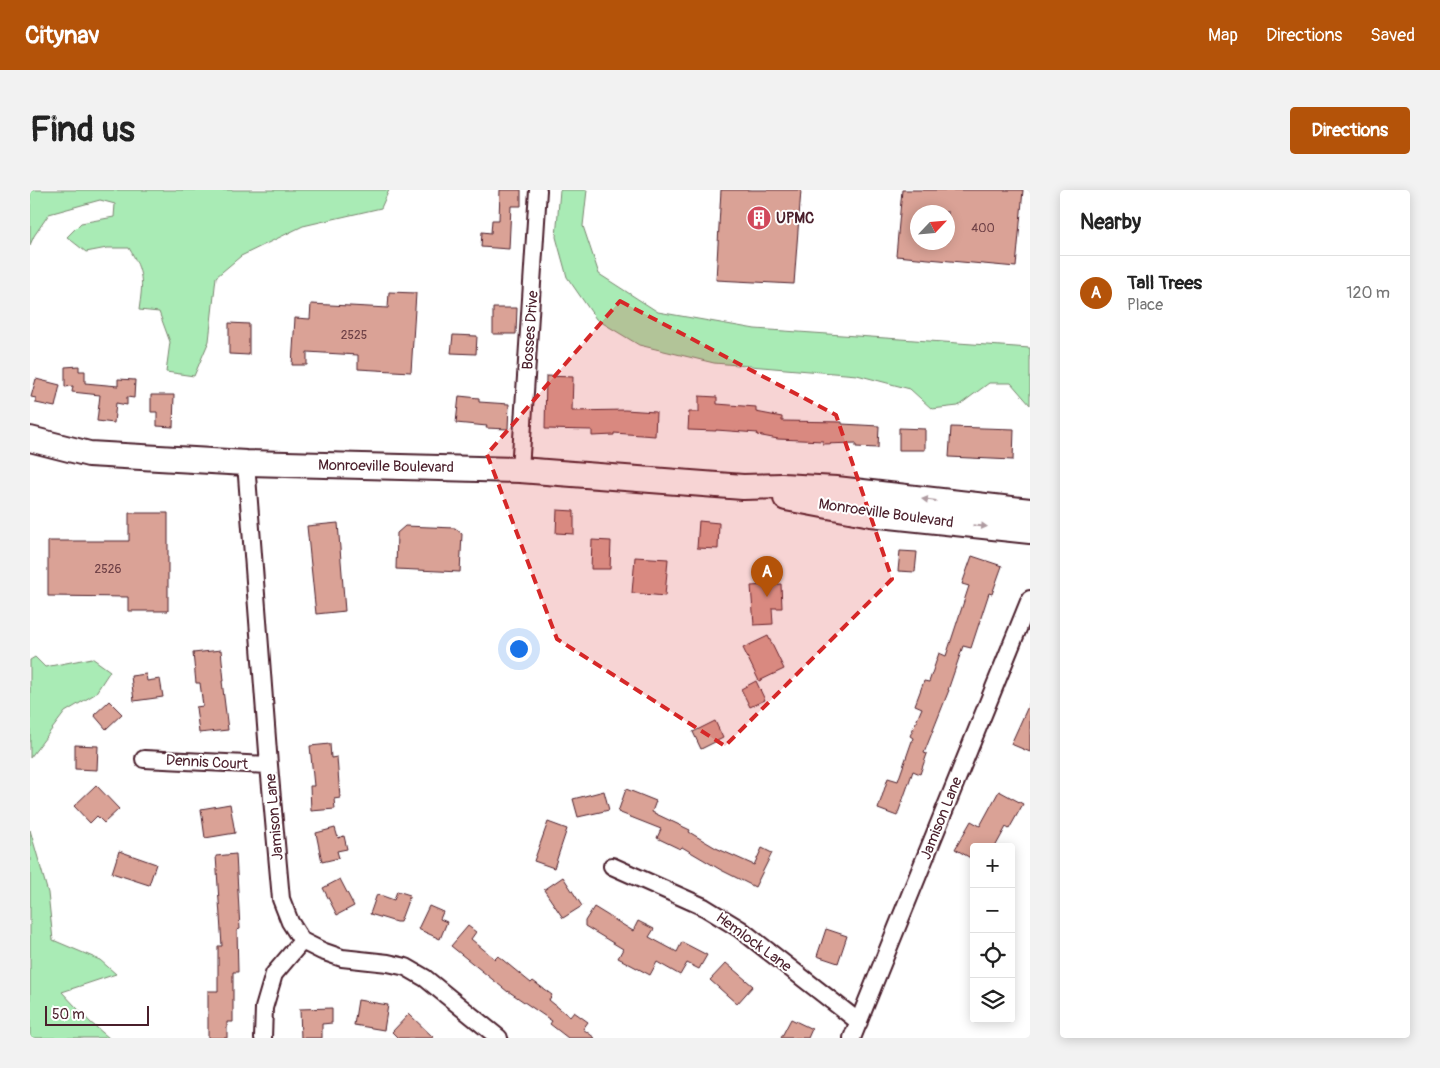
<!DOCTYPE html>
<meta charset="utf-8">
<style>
:root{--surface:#fff;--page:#f2f2f2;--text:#222;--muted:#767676;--line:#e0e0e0;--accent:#b45309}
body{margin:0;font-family:Pangolin,sans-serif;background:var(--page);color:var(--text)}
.controls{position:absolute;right:15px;bottom:15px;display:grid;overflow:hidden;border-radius:5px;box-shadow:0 2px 12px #0003}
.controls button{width:45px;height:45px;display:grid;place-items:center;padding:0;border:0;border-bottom:1px solid var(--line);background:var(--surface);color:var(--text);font:25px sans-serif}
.compass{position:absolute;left:880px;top:15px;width:45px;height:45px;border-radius:50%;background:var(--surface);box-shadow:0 2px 12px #0003;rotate:64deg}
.scale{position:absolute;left:15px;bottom:12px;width:104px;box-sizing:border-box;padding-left:5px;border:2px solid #4a1f2b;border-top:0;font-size:14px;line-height:18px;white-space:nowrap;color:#4a1f2b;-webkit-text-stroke:4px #fff;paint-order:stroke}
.you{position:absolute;left:488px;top:458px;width:18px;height:18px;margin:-12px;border:4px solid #fff;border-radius:50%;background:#1a73e8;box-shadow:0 0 0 8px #1a73e833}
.badge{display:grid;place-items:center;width:32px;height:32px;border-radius:50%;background:var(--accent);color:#fff;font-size:16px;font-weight:700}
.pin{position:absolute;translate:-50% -41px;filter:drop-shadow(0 1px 2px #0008)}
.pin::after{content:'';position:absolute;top:26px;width:18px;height:15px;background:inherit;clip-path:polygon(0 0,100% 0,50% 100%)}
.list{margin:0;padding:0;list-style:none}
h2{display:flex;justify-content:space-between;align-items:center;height:65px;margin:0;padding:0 20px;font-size:21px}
h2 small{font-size:16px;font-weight:400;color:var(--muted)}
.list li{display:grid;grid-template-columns:32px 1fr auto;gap:15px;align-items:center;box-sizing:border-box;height:75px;padding:0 20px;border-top:1px solid var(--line)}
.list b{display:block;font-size:19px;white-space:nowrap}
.list p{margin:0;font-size:16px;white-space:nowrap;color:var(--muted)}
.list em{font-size:16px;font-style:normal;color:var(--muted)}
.icon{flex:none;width:28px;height:28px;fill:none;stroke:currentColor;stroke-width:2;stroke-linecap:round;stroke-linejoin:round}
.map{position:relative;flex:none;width:1000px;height:848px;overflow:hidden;border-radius:5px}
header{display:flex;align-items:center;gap:30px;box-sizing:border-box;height:70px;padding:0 25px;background:var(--accent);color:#fff}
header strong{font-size:24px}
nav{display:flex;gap:28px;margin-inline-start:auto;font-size:18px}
.intro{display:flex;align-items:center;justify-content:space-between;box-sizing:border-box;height:120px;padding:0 30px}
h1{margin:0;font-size:35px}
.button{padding:12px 22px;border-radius:5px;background:var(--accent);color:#fff;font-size:18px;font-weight:700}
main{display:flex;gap:30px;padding:0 30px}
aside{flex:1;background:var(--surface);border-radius:5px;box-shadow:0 2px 12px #0003}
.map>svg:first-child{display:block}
.green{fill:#a9ebb5;stroke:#7a8570}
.building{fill:#daa296;stroke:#4a1f2b;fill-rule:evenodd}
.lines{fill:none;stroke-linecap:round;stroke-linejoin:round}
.street-casing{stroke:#4a1f2b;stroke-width:20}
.secondary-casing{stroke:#4a1f2b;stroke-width:28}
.street{stroke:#fff;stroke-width:16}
.secondary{stroke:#fff;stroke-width:24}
.oneway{fill:#ae9aa0}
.marked{fill:#d62828;fill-opacity:0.2;stroke:#d62828;stroke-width:4;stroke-dasharray:10 6;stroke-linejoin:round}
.labels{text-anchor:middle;stroke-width:4;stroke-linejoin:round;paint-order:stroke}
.number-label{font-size:12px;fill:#6e4046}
.poi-label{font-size:15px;font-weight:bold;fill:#4a1f2b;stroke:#fff;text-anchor:start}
.street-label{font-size:15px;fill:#4a1f2b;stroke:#fff}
</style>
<header>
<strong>Citynav</strong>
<nav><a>Map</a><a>Directions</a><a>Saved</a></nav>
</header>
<div class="intro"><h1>Find us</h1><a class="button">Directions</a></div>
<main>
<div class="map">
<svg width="1000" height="848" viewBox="0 0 1000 848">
<rect width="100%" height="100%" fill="#fff"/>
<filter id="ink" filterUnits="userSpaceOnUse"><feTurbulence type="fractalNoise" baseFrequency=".02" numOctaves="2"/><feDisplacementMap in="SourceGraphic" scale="10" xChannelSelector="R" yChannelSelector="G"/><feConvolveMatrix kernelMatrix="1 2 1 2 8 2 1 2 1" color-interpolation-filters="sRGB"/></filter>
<g filter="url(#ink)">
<!-- green -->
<path class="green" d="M0,0h359l-8,18 -78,18 -62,30 -25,21 -7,64 -15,35 -28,-4 4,-30 -11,-30 -20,-2c4,-28 5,-37 -10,-62h-22l-21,4 -19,-15 14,-14 33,-6 1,-13 -15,-4 -51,14 -15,22 -4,9z
M530,0h27l-4,36 16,48 59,38 97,17 275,19v57l-19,-22h-22l-31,23 -26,3 -22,-20 -53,-14 -143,-12 -75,-18 -43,-26 -29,-42 -11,-40z
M5,467l10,10 47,-9 18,13 -15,23 -30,18 -35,46v-98z
M0,640l18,63 5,47 47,20 16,14 -54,18 28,30 19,16h-79z"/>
<!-- building -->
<path class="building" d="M470,0h21v16h-10l-2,43 -28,-2 1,-15 9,1 1,-13h7z
M691,0h80l-7,94 -78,-4z
M872,0h121l-7,77 -120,-11zM888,22h30v30h-30z
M359,102l27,1 -5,79 -53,-3v-14l-51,-3v13h-15l3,-47 15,1 1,-15 77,4z
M463,118h24l-1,26h-23z
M199,133l20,1v31l-20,-1z
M423,145l24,1 -1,18 -25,-1z
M49,176v5h6v12l33,3v-7l17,1 -1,18 -7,-1v8l-11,-2 -2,20 -17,-2 3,-26 -28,-3 1,-6 -8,1v-20z
M516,186l27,1 -1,34 53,-1 31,2 -1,24 -41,-3v2l-22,1v-6l-47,-1z
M6,189l24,6 -5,22 -19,-4v-5l-5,-1z
M121,205h23l-1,32 -16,-1v-14h-6z
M429,206l20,2v4l30,2 -1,25 -22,-1 1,-2 -31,-3z
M669,206l18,1v7l39,3v5l26,5v4l60,1v2l37,2 -1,22 -22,-1v-4l-33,1v-3l-45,-2 -21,-4 1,-2 -42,-3v1l-28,-1 1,-18h10z
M921,237l63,2 -1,31 -64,-3z
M869,238l26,1v21h-26z
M527,320l17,1v23l-18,-1z
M99,323h39v98h-40v-14l-80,-1v-55h81z
M669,331l20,2 -1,26 -21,-1z
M308,333l7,88 -29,3 -9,-88z
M375,336l50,2 7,6 -2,38 -64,-3 1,-36z
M562,350l19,1 -1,28h-19z
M870,361l17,1 -2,20 -17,-1z
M942,366l30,10 -10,28 -3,-1 -18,55 -8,-2 -15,44h1l-25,63 3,1 -7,20 -7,-3 -16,45 -19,-7 10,-31 10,3 15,-43 -3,-2 12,-28 -7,-3 9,-24 5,1 10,-29 7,3 23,-70 -7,-2z
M605,367l33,2 -3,37 -33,-3z
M751,394l1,24h-10l1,16 -19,1 -3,-39z
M738,446l16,33 -25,12 -16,-33z
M191,460l3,31h-2l6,49 -29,3 -3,-26 7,-1 -3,-23h-4l-3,-30z
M116,484l1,7 13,-2 3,18 -29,4 -3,-25z
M726,491l9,19 -15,7 -9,-18z
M79,511l13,13 -16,15 -12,-14z
M1000,512v50l-19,-8z
M685,531l8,17 -22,11 -8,-17z
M300,554l1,14 6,-1 3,41 -6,1 1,10 -24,2 -1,-25h4l-4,-40z
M45,555l23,1 -1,24 -22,-1z
M66,595l23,24 -15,14 -7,-7 -7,7 -16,-17z
M596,599l30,12 -4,11 38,18 -1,2 27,16 38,17 8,-17 10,5 -17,34 -34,-17 -39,-23 -2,2 -23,-11 4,-9 -43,-17z
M574,601l5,19 -31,7 -5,-18z
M969,601l24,13 -14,25 -3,-2 -11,20h-21v13l-19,-11 16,-28 9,5z
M200,614l5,29 -30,5 -4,-29z
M518,632l19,7 -13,39 -20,-7z
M305,638l3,10 6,-2 3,13 -10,2 2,7 -17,4 -6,-29z
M89,661l37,13 -7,21 -37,-12z
M206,664l4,75 -3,1 1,42h-5v50h-6v16h-19v-47h10v-45h4l-6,-90z
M533,687l19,29 -19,12 -19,-28z
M310,689l14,27 -17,9 -14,-27z
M367,701l13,4 -10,27h-4l-26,-8 7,-20 17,6z
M399,716l14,6 -3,7 7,3 -7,17 -22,-10z
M564,717l39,24 5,-10 16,8 -5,8 28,15 5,-10 25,13 -8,14 -12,-6 -7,12 -23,-13 -7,13 -32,-17 5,-9 -38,-23v-5z
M438,736l8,6 -5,7 24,20 3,-3 33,27 2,-2 19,14 -3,5 21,17 4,-5 14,10 -5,7 12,9h-27l-18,-14 2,-3 -44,-30v1l-57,-46z
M796,739l21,7 -9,27 -21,-7z
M696,773l27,23 -16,18 -27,-24z
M328,810l30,5 -4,25 -30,-5z
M302,818v15l-10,1v14h-21l-1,-29z
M379,824l25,24h-36l-6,-6z
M761,829l21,10 -4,9h-27z"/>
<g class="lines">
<defs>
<path id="street" d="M216,273l23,302 12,134 9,23 12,19 20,10 20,7 46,5 18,4 19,11 74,60
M490,280l18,-280
M114,569l125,6
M582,676l92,41 36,22 119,93
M233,848l1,-30 10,-34 28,-33
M822,848l178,-439"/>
<path id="secondary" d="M0,249l59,15 157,9 274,7 223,17 39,-1 54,3 194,22
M756,308l85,16 159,17"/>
</defs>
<!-- street casing -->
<use href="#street" class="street-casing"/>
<!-- secondary casing -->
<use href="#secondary" class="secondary-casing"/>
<!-- street -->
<use href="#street" class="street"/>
<!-- secondary -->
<use href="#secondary" class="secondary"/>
</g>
<!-- one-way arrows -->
<defs><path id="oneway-solid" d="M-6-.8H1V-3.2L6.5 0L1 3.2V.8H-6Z" transform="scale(1.25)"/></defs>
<g class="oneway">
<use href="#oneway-solid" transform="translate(899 310) rotate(-173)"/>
<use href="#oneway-solid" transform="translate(950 336) rotate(6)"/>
</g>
</g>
<!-- marked area -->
<path class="marked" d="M590,111l216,114 56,164 -167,167 -168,-107 -70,-185z"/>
<!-- icons -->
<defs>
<symbol id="building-disc" viewBox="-11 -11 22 22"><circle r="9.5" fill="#d1495b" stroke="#fff"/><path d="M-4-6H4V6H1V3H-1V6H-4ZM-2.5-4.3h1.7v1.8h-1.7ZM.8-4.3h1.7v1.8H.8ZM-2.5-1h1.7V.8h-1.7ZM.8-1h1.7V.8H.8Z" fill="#fff"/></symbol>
</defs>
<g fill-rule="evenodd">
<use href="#building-disc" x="715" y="14" width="28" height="28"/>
</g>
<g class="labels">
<!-- number labels -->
<g class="number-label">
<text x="953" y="42">400</text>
<text x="324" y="149">2525</text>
<text x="78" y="383">2526</text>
</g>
<!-- poi labels -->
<g class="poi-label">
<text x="746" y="33">UPMC</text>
</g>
<!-- street labels -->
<g class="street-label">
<text transform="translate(500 140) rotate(-86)" y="5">Bosses Drive</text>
<text transform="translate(356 276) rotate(1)" y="5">Monroeville Boulevard</text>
<text transform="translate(856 323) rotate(8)" y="5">Monroeville Boulevard</text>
<text transform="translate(177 572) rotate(3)" y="5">Dennis Court</text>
<text transform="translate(244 627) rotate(-95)" y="5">Jamison Lane</text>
<text transform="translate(911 628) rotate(-68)" y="5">Jamison Lane</text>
<text transform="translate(724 752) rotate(36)" y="5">Hemlock Lane</text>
</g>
</g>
</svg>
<div class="controls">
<button>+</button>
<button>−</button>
<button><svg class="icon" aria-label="locate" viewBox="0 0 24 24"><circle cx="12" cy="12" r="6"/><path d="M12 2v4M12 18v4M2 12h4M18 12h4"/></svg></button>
<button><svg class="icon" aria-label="layers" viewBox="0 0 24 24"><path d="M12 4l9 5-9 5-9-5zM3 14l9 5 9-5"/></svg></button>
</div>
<svg class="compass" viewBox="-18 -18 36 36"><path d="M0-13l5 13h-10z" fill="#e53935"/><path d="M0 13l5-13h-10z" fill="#767676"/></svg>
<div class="scale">50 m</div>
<div class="you"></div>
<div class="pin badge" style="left:737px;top:407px">A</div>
</div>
<aside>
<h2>Nearby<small></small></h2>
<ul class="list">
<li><span class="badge">A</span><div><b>Tall Trees</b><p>Place</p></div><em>120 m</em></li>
</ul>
</aside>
</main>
